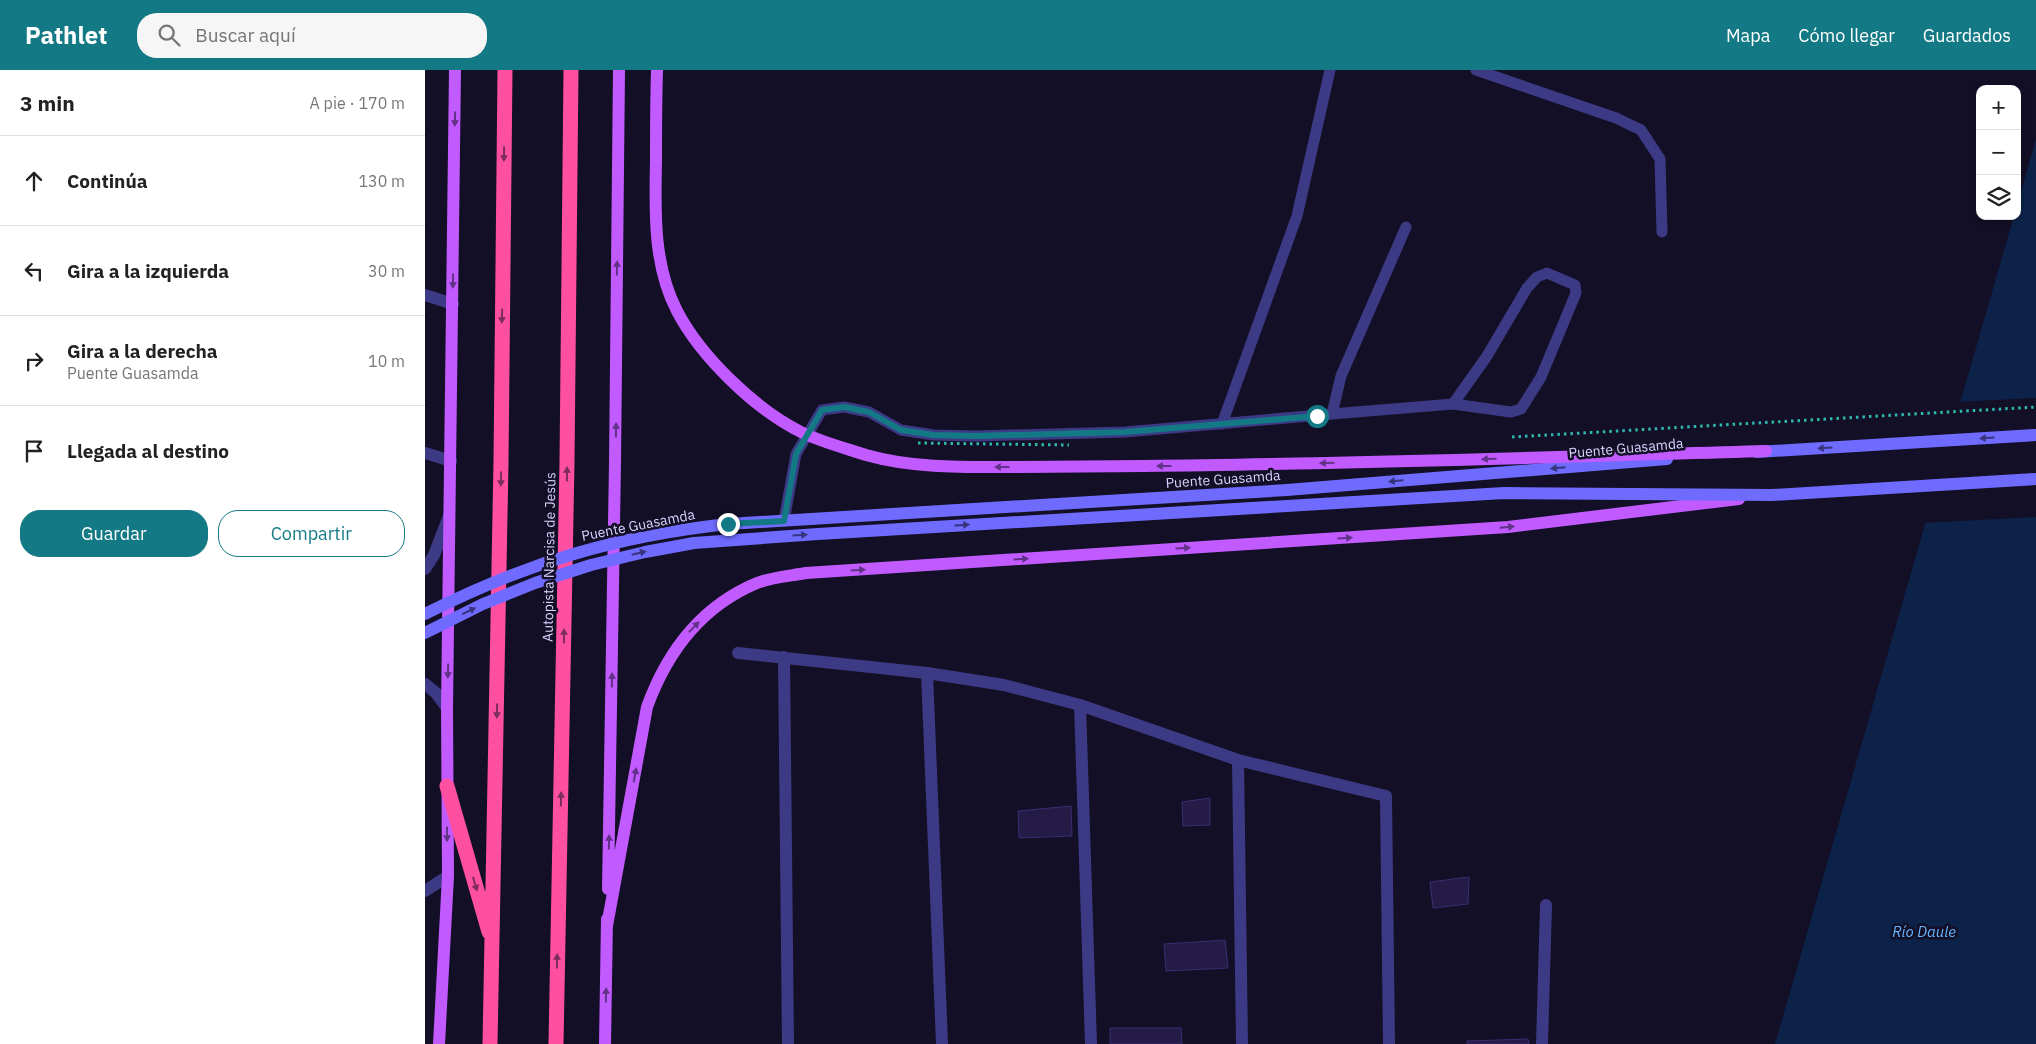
<!DOCTYPE html>
<html lang="es">
<meta charset="utf-8">
<style>
:root{--surface:#fff;--page:#f6f6f6;--text:#222;--muted:#767676;--line:#e0e0e0;--accent:#137a85}
body{margin:0;font-family:"IBM Plex Sans",sans-serif;background:var(--page);color:var(--text)}
.controls{position:absolute;right:15px;top:15px;display:grid;overflow:hidden;border-radius:10px;box-shadow:0 2px 8px #0003}
.controls button{width:45px;height:45px;display:grid;place-items:center;padding:0;border:0;border-bottom:1px solid var(--line);background:var(--surface);color:var(--text);font:25px sans-serif}
.stop{position:absolute;width:15px;height:15px;margin:-11px;border:4px solid #137a85;border-radius:50%;background:#fff}
.stop.end{background:#137a85;border-color:#fff;box-shadow:0 1px 5px #0008}
.list{margin:0;padding:0;list-style:none}
h2{display:flex;justify-content:space-between;align-items:center;height:65px;margin:0;padding:0 20px;font-size:21px}
h2 small{font-size:16px;font-weight:400;color:var(--muted)}
.list li{display:grid;grid-template-columns:32px 1fr auto;gap:15px;align-items:center;box-sizing:border-box;height:90px;padding:0 20px;border-top:1px solid var(--line)}
.list b{display:block;font-size:19px;white-space:nowrap}
.list p{margin:0;font-size:16px;white-space:nowrap;color:var(--muted)}
.list em{font-size:16px;font-style:normal;color:var(--muted)}
.actions{display:flex;gap:10px;padding:15px 20px}
.actions a{flex:1;padding:11px 0;border:1px solid var(--accent);border-radius:20px;text-align:center;font-size:18px;color:var(--accent)}
.actions .main{background:var(--accent);color:#fff}
.icon{flex:none;width:28px;height:28px;fill:none;stroke:currentColor;stroke-width:2;stroke-linecap:round;stroke-linejoin:round}
.map{position:relative;flex:none;width:1611px;height:974px;overflow:hidden}
header{display:flex;align-items:center;gap:30px;box-sizing:border-box;height:70px;padding:0 25px;background:var(--accent);color:#fff}
header strong{font-size:24px}
nav{display:flex;gap:28px;margin-inline-start:auto;font-size:18px}
.search{width:350px;height:45px;background:var(--page);display:flex;align-items:center;gap:12px;box-sizing:border-box;padding:0 18px;border-radius:20px;color:var(--muted);font-size:19px}
main{display:flex}
aside{flex:1;background:var(--surface)}
.map>svg:first-child{display:block}
.water{fill:#0c2248}
.pier{fill:#130f26}
.building{fill:#241b47;stroke:#3b2d73}
.lines{fill:none;stroke-linecap:round;stroke-linejoin:round}
.lane{stroke:#3d3a85;stroke-width:11}
.street{stroke:#3d3a85;stroke-width:12}
.primary{stroke:#c25bff;stroke-width:12}
.highway{stroke:#ff4fa3;stroke-width:15}
.path-bridge{stroke:#2fb8b0;stroke-width:3;stroke-dasharray:2.5 4;stroke-linecap:butt}
.secondary-bridge{stroke:#6f6bff;stroke-width:12}
.primary-bridge{stroke:#c25bff;stroke-width:12}
.oneway{fill:#623188}
.oneway2{fill:#7d2c5e}
.oneway3{fill:#38347d}
.route{stroke:#137a85;stroke-width:6}
.labels{text-anchor:middle;stroke-width:5;stroke-linejoin:round;paint-order:stroke}
.street-label{font-size:14px;fill:#d9d4ff;stroke:#130f26}
.water-label{font-size:15px;font-style:italic;fill:#62b6ff;stroke:#130f26}
</style>
<header>
<strong>Pathlet</strong>
<div class="search"><svg class="icon" aria-label="search" viewBox="0 0 24 24"><circle cx="10" cy="10" r="6"/><path d="M15 15l6 6"/></svg>Buscar aquí</div>
<nav><a>Mapa</a><a>Cómo llegar</a><a>Guardados</a></nav>
</header>
<main>
<aside>
<h2>3 min<small>A pie · 170 m</small></h2>
<ul class="list">
<li><svg class="icon" aria-label="ahead" viewBox="0 0 24 24"><path d="M12 20V5M6 11l6-6 6 6"/></svg><div><b>Continúa</b></div><em>130 m</em></li>
<li><svg class="icon" aria-label="left" viewBox="0 0 24 24"><path d="M17 20v-9H6M10 6l-5 5 5 5"/></svg><div><b>Gira a la izquierda</b></div><em>30 m</em></li>
<li><svg class="icon" aria-label="right" viewBox="0 0 24 24"><path d="M7 20v-9h11M14 6l5 5-5 5"/></svg><div><b>Gira a la derecha</b><p>Puente Guasamda</p></div><em>10 m</em></li>
<li><svg class="icon" aria-label="arrive" viewBox="0 0 24 24"><path d="M6 21V4h12l-3 4 3 4H6"/></svg><div><b>Llegada al destino</b></div></li>
</ul>
<div class="actions"><a class="main">Guardar</a><a>Compartir</a></div>
</aside>
<div class="map">
<svg width="1611" height="974" viewBox="0 0 1611 974">
<rect width="100%" height="100%" fill="#130f26"/>
<!-- water -->
<path class="water" d="M1611,69v905h-261l239,-828h3v-11z"/>
<!-- pier -->
<path class="pier" d="M1611,328v119l-113,6 35,-121z"/>
<!-- building -->
<path class="building" d="M785,728v27l-27,1 -1,-24z
M646,736l1,30 -53,2 -1,-27z
M1044,807l-1,27 -35,4 -3,-26z
M800,870l3,28 -62,3 -2,-27z
M685,958h71l1,16h-72z
M1103,969l1,5h-62v-3z"/>
<g class="lines">
<!-- lane -->
<path class="lane" d="M1051,0l140,48 25,12 19,29 2,73
M907,344l121,-10 58,8 10,-3 20,-32 35,-84 -1,-8 -28,-12 -10,4 -10,11 -40,68 -34,48
M797,354l75,-208 33,-146
M359,451l12,-67 26,-44 22,-3 25,5 32,18 33,5 42,1 149,-4 207,-18 9,-38 65,-149"/>
<!-- street -->
<path class="street" d="M0,225l28,9
M0,383l26,8
M0,499l9,-14 15,-39
M313,583l189,20 77,12 76,20 158,55 148,36 3,248
M359,587l4,387
M502,603l15,371
M0,614l11,9 11,15
M655,635l11,339
M813,690l4,284
M0,821l23,-15
M1117,974l4,-139"/>
<!-- primary -->
<path class="primary" d="M183,819l7,-426 4,-393
M182,856l40,-219c20,-55 55,-101 110,-124 15,-6 33,-7 49,-10l702,-46 231,-28
M14,974l9,-168 -1,-168 8,-638
M180,974l2,-125"/>
<!-- highway -->
<path class="highway" d="M22,716l42,146
M65,974l11,-582 4,-392
M131,974l11,-582 4,-392"/>
<!-- path-bridge -->
<path class="path-bridge" d="M1087,367l524,-30
M493,373l151,2"/>
<!-- secondary-bridge -->
<path class="secondary-bridge" d="M1332,382l279,-17
M0,544c101,-51 191,-78 303,-90l559,-34 380,-31
M0,563l58,-29 52,-21 56,-18 54,-13 49,-9 124,-9 686,-41 268,2 264,-16"/>
<!-- primary-bridge -->
<path class="primary-bridge" d="M232,0c-1,30 -1,60 -1,91 -1,50 -3,104 21,150 24,46 78,98 124,121 20,10 44,16 65,23 49,14 103,12 153,12 42,0 84,-1 126,-1 207,-2 414,-9 621,-15"/>
</g>
<!-- one-way arrows -->
<defs><path id="oneway-solid" d="M-6-.8H1V-3.2L6.5 0L1 3.2V.8H-6Z" transform="scale(1.25)"/></defs>
<g class="oneway">
<use href="#oneway-solid" transform="translate(30 49) rotate(91)"/>
<use href="#oneway-solid" transform="translate(192 198) rotate(-89)"/>
<use href="#oneway-solid" transform="translate(28 211) rotate(91)"/>
<use href="#oneway-solid" transform="translate(191 360) rotate(-89)"/>
<use href="#oneway-solid" transform="translate(1064 389) rotate(178)"/>
<use href="#oneway-solid" transform="translate(902 393) rotate(178)"/>
<use href="#oneway-solid" transform="translate(739 396) rotate(180)"/>
<use href="#oneway-solid" transform="translate(577 397) rotate(180)"/>
<use href="#oneway-solid" transform="translate(1082 457) rotate(-5)"/>
<use href="#oneway-solid" transform="translate(920 468) rotate(-4)"/>
<use href="#oneway-solid" transform="translate(758 478) rotate(-4)"/>
<use href="#oneway-solid" transform="translate(596 489) rotate(-4)"/>
<use href="#oneway-solid" transform="translate(433 500) rotate(-4)"/>
<use href="#oneway-solid" transform="translate(269 557) rotate(-46)"/>
<use href="#oneway-solid" transform="translate(23 601) rotate(91)"/>
<use href="#oneway-solid" transform="translate(187 610) rotate(-89)"/>
<use href="#oneway-solid" transform="translate(210 705) rotate(-80)"/>
<use href="#oneway-solid" transform="translate(22 764) rotate(90)"/>
<use href="#oneway-solid" transform="translate(184 772) rotate(-89)"/>
<use href="#oneway-solid" transform="translate(181 925) rotate(-89)"/>
</g>
<g class="oneway2">
<use href="#oneway-solid" transform="translate(79 84) rotate(91)"/>
<use href="#oneway-solid" transform="translate(77 246) rotate(91)"/>
<use href="#oneway-solid" transform="translate(142 404) rotate(-89)"/>
<use href="#oneway-solid" transform="translate(76 409) rotate(91)"/>
<use href="#oneway-solid" transform="translate(139 566) rotate(-89)"/>
<use href="#oneway-solid" transform="translate(72 641) rotate(91)"/>
<use href="#oneway-solid" transform="translate(136 729) rotate(-89)"/>
<use href="#oneway-solid" transform="translate(50 814) rotate(74)"/>
<use href="#oneway-solid" transform="translate(132 891) rotate(-89)"/>
</g>
<g class="oneway3">
<use href="#oneway-solid" transform="translate(1562 368) rotate(176)"/>
<use href="#oneway-solid" transform="translate(1400 378) rotate(176)"/>
<use href="#oneway-solid" transform="translate(1133 398) rotate(175)"/>
<use href="#oneway-solid" transform="translate(971 411) rotate(175)"/>
<use href="#oneway-solid" transform="translate(537 455) rotate(-3)"/>
<use href="#oneway-solid" transform="translate(375 465) rotate(-4)"/>
<use href="#oneway-solid" transform="translate(214 483) rotate(-13)"/>
<use href="#oneway-solid" transform="translate(44 541) rotate(-25)"/>
</g>
<g class="lines">
<!-- route -->
<path class="route" d="M303,454l56,-3 12,-67 26,-44 22,-3 25,5 32,18 33,5 42,1 149,-4 192,-16"/>
</g>
<g class="labels">
<!-- street labels -->
<g class="street-label">
<text transform="translate(1201 378) rotate(-5)" y="5">Puente Guasamda</text>
<text transform="translate(798 409) rotate(-4)" y="5">Puente Guasamda</text>
<text transform="translate(213 455) rotate(-11)" y="5">Puente Guasamda</text>
<text transform="translate(124 487) rotate(-89)" y="5">Autopista Narcisa de Jesús</text>
</g>
<!-- water labels -->
<g class="water-label">
<text x="1499" y="867">Río Daule</text>
</g>
</g>
</svg>
<div class="controls">
<button>+</button>
<button>−</button>
<button><svg class="icon" aria-label="layers" viewBox="0 0 24 24"><path d="M12 4l9 5-9 5-9-5zM3 14l9 5 9-5"/></svg></button>
</div>
<div class="stop" style="left:892px;top:346px"></div>
<div class="stop end" style="left:303px;top:454px"></div>
</div>
</main>
